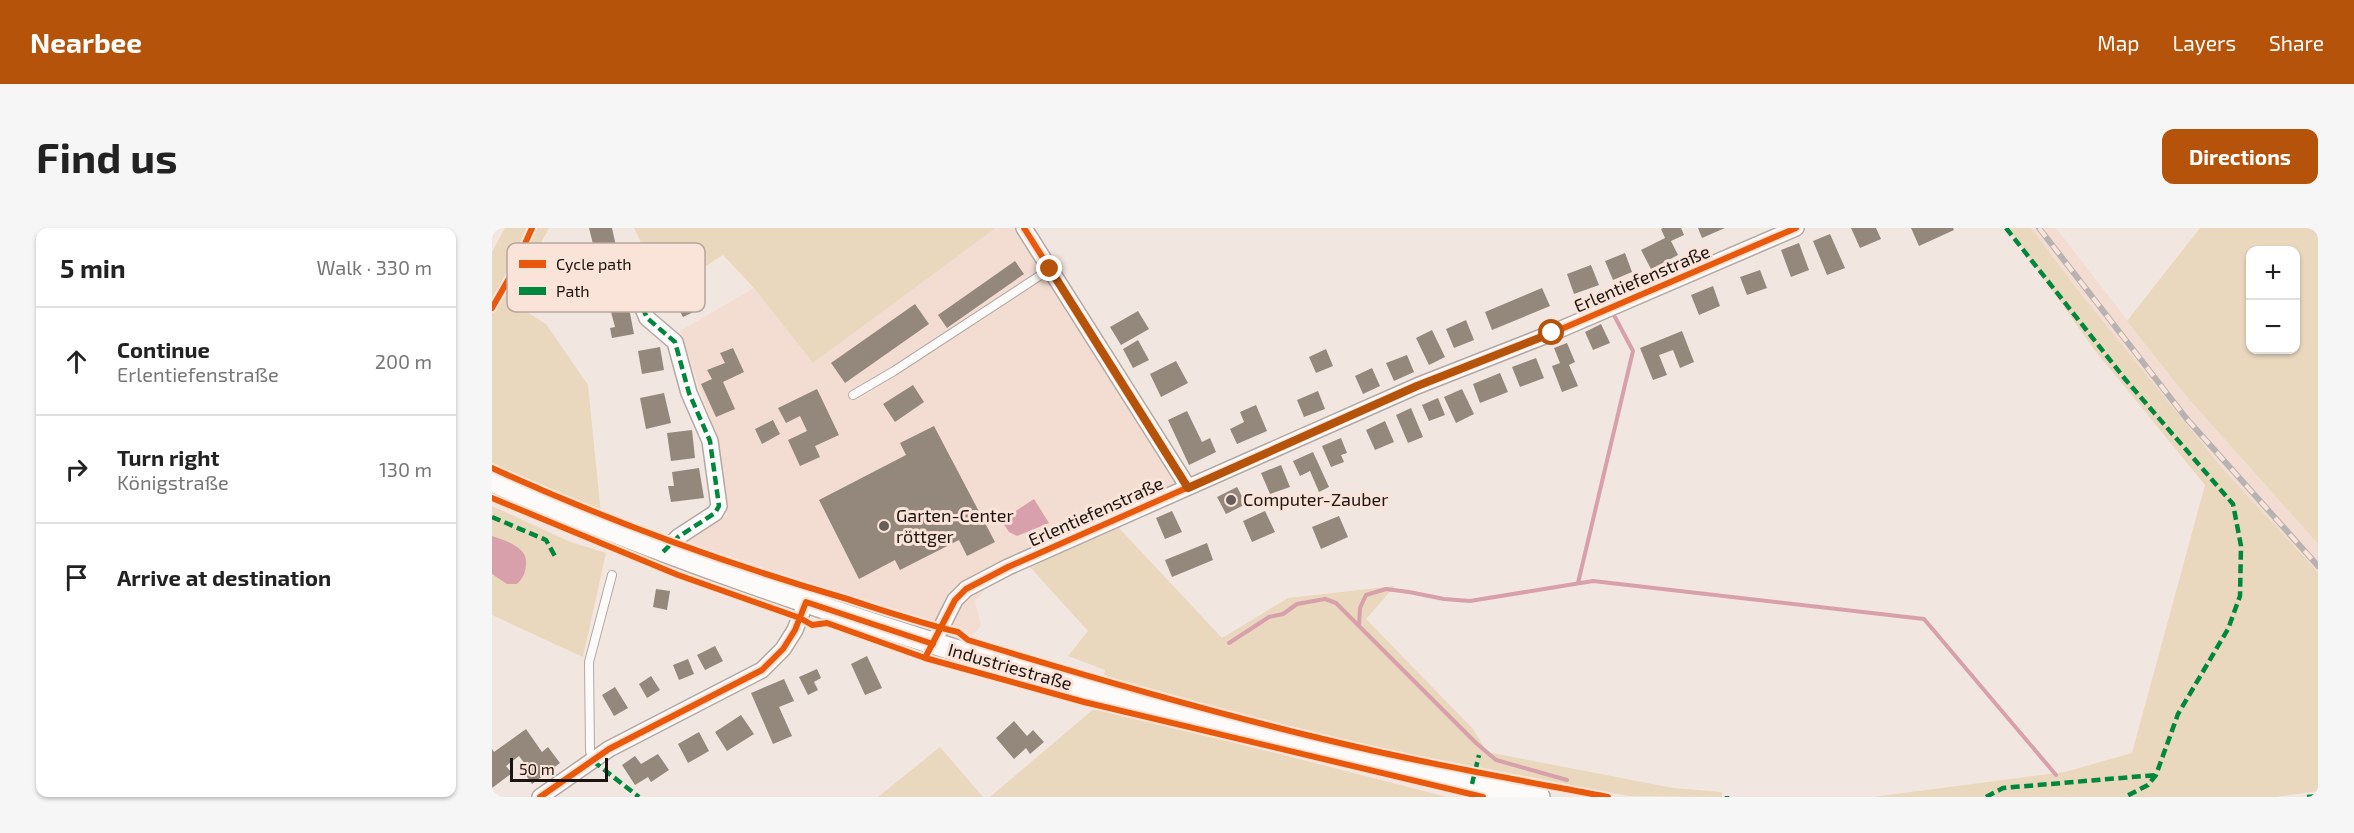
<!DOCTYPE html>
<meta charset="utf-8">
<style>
:root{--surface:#fff;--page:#f6f6f6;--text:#222;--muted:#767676;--line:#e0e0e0;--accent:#b45309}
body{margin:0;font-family:"Exo 2",sans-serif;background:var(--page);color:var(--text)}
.controls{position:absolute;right:18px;top:18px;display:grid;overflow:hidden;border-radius:12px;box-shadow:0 2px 4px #0004}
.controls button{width:54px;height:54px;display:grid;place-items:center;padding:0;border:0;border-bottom:2px solid var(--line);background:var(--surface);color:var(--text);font:30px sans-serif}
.scale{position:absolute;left:18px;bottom:15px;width:98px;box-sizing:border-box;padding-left:6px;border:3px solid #1c1410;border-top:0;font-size:16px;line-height:21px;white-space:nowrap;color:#1c1410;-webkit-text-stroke:4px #fae3d8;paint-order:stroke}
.stop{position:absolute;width:18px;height:18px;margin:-14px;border:4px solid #b45309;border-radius:50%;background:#fff}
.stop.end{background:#b45309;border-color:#fff;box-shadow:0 2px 6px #0008}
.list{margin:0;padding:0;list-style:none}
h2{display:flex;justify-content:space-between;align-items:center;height:78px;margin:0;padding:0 24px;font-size:26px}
h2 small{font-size:20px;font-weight:400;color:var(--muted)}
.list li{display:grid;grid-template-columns:39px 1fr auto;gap:18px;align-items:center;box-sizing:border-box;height:108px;padding:0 24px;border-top:2px solid var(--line)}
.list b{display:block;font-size:22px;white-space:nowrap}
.list p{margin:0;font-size:20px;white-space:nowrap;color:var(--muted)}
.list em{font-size:20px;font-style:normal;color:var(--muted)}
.icon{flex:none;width:33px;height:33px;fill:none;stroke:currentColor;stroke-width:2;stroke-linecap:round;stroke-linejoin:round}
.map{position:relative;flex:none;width:1826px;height:569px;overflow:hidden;border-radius:12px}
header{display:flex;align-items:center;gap:36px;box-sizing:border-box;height:84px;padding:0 30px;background:var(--accent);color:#fff}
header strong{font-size:28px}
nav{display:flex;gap:33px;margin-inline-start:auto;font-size:21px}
.intro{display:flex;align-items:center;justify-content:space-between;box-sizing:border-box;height:144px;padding:0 36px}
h1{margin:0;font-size:42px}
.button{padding:15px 27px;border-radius:12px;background:var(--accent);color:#fff;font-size:21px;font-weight:700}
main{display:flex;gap:36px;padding:0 36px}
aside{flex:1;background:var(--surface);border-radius:12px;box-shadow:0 2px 4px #0004}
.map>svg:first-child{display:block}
.built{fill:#f3ddd3}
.green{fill:#e9d8be;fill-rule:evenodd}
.water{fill:#d7a0ab}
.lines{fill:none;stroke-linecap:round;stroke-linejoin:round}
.stream{stroke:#d7a0ab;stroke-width:4}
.building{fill:#94877c}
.lane-casing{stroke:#b2a9a4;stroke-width:10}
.street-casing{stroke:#b2a9a4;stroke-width:18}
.secondary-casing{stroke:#b2a9a4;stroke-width:24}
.lane{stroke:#fdfbfa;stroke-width:8}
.street{stroke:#fdfbfa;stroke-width:15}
.secondary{stroke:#fdfbfa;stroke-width:21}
.rail-casing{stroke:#b6b3b2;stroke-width:6}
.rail{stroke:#fae3d8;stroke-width:4;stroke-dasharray:11;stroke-linecap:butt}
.quiet{stroke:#00873e;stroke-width:4.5;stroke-dasharray:9 4.5;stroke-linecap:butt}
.cycleway-casing{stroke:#fae3d8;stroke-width:10}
.cycleway{stroke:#e8590c;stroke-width:6}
.route{stroke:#b45309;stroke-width:8}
.poi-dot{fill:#675e59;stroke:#fae3d8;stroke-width:2}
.labels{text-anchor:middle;stroke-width:6;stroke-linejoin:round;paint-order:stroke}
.street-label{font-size:18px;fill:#1c1410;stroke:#fae3d8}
.poi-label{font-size:18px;fill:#1c1410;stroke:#fae3d8;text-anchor:start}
.key{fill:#fae3d8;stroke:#b7a59c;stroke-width:1.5}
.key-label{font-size:16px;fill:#1c1410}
</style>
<header>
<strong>Nearbee</strong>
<nav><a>Map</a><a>Layers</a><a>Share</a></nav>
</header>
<div class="intro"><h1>Find us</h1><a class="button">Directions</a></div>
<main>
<aside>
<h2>5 min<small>Walk · 330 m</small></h2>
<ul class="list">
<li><svg class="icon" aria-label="ahead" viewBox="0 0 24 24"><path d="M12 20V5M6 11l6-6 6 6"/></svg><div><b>Continue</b><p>Erlentiefenstraße</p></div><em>200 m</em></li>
<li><svg class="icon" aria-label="right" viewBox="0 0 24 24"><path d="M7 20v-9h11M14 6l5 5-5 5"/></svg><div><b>Turn right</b><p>Königstraße</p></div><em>130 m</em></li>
<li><svg class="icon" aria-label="arrive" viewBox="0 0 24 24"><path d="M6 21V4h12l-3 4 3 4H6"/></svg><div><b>Arrive at destination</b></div></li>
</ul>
</aside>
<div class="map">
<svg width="1826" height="569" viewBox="0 0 1826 569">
<rect width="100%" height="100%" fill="#f2e6e0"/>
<!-- built -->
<path class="built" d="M504,0h22l169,266 -68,34 -90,38 -35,12 -19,24 6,24 -22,22 -24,9 -233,-80 -19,-33 44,-29 -10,-76 -37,-108 74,-43 59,75z
M1539,0h25l131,169 131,147v28l-96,-104 -141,-174z"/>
<!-- green -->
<path class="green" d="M13,0h44l-40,73 37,23 42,61 15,149 -111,-48v-234z
M142,0h362l-183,135 -59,-75 -31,-33 -58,38z
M1516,0h23l50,66 141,174 96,104v219l-43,6h-403l193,-25 67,-19 73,-268 -112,-137z
M1708,0h118v316l-131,-147 -60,-76zM1758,22h46v100h-46z
M0,278l76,35 38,12 -23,104 -91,-42z
M627,300l103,110 66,-40 107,-12 -29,33 107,110 14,23 186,36 49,4v5l-93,-1 -246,-47 -236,-57 -43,-16 1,-6 -37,-14 20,-25 -59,-65z
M604,479l351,90h-457z
M448,519l43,50h-105z"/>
<!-- water -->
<path class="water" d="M542,271l15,24 -32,13 -8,-4 -6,-9 2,-5z
M0,308c13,5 35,10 34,27 0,9 -3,15 -9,21h-10l-15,-10z"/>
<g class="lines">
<!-- stream -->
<path class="stream" d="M1086,355l55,-232 -18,-34
M867,398l1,-18 6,-13 20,-6 23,3 35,7 26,2 123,-20 331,38 132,156
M737,415l40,-26 14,-3 14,-10 28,-5 11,4 140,140 20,17 71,20"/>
</g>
<!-- building -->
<path class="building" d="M97,0h23l4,18h-3l1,7 -11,3 -2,-7 -5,1 -1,-7 -2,1z
M1171,0h18l3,7 -13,6 7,14 -27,14 -10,-19 24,-12 -4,-9z
M1206,0h27l-23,10z
M1359,0h25l5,11 -21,9z
M1419,0h42l1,2 -35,16z
M1338,6l15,34 -18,7 -14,-34z
M1307,15l10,27 -18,7 -10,-27z
M1133,25l7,19 -19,8 -8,-19z
M523,33l9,13 -77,54 -9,-13z
M1099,37l8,20 -25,9 -7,-20z
M1268,42l7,18 -20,7 -7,-18z
M1221,58l7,20 -21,9 -8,-20z
M1050,60l8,18 -58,24 -7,-18z
M201,62l9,18 -19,9 -9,-17z
M423,76l14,20 -84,59 -14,-20z
M137,80l5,26 -22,4 -2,-10 5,-1 -4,-15z
M646,83l11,18 -28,16 -11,-18z
M974,92l8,20 -20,8 -8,-19z
M1109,96l9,19 -17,7 -8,-18z
M940,102l13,27 -16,8 -13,-27z
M1190,103l12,31 -14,6 -7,-18 -14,5 8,20 -14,5 -13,-32z
M646,112l11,20 -16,8 -10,-19z
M1075,115l8,19 -6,3 9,21 -16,6 -10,-26 8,-3 -6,-15z
M168,119l4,23 -22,4 -4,-23z
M241,120l11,24 -21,10 12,27 -19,8 -15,-33 11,-5 -5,-9 18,-7 -5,-10z
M834,121l7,17 -17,7 -7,-16z
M915,127l7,17 -20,9 -8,-18z
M1044,130l8,20 -24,9 -8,-20z
M684,133l12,22 -27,14 -11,-23z
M880,140l8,18 -17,8 -8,-18z
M1008,145l8,19 -28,11 -7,-19z
M421,157l11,17 -29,20 -12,-18z
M325,161l22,46 -24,11 5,11 -20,9 -12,-26 19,-9 -7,-15 -14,7 -8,-15z
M970,161l12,25 -18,9 -12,-26z
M826,163l7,18 -21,8 -7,-17z
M172,165l7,30 -25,6 -6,-31z
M946,170l7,17 -16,6 -7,-16z
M764,177l11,26 -30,13 -7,-15 14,-7 -4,-10z
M919,180l12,29 -15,6 -12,-28z
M695,183l15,31 8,-4 6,14 -27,13 -21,-45z
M281,192l7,14 -18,10 -7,-15z
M893,193l9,21 -19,8 -9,-20z
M442,198l61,116 -28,14 -8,-16 -59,30 -5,-10 -36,19 -40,-79 87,-45 -6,-12z
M200,202l3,28 -24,3 -4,-28z
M849,210l6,15 -6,2 3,7 -13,5 -9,-21z
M821,224l16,35 -10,5 -9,-21 -10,5 -7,-15z
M789,237l9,22 -20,7 -9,-21z
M207,240l5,30 -33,4 -3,-16h6l-2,-14z
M745,259l9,17 -20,10 -9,-17z
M680,283l10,21 -17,7 -9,-21z
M773,283l10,21 -23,10 -9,-21z
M847,288l9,21 -27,12 -9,-22z
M715,315l6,17 -41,17 -7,-17z
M164,361l14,2 -3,19 -14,-3z
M223,418l8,15 -18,9 -8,-15z
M375,428l15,32 -17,7 -14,-31z
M196,431l6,15 -15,6 -6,-15z
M325,441l4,9 -7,4 4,8 -10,5 -9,-18z
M159,448l9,14 -13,8 -8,-14z
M292,451l10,22 -15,6 13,29 -19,8 -22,-51z
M123,459l13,21 -14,8 -12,-21z
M249,487l13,19 -27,17 -12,-19z
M522,493l13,15 6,-6 11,12 -14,12 -4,-6 -12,11 -18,-21z
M34,501l16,23 6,-5 12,16 -28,21 -11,-16 4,-4 -6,-8 -13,10 6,7 -20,15v-39l2,3z
M207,504l10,19 -21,12 -10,-19z
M166,526l11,16 -18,12 -3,-5 -13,8 -13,-20 13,-9 6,8z"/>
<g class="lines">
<defs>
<path id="lane" d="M361,167l41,-24 156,-102
M581,293l7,14
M101,533l-3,-10 -1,-89 23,-87"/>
<path id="street" d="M532,0l164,259
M135,42l20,48 28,24 14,51 21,48 9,65 -4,7 -37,24 -15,15
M441,416l22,-44 11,-11 42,-22 409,-181 135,-53 244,-105
M48,569l69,-48 153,-79 21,-21 12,-19 11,-28"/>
<path id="secondary" d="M0,253c175,77 356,138 539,192 168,49 336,92 508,124"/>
</defs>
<!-- lane casing -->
<use href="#lane" class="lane-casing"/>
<!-- street casing -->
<use href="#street" class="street-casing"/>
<!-- secondary casing -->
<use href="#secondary" class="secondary-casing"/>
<!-- lane -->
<use href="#lane" class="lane"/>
<!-- street -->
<use href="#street" class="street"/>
<!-- secondary -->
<use href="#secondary" class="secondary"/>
<defs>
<path id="rail" d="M1547,0l147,190 132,148"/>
</defs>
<!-- rail casing -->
<use href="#rail" class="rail-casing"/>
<!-- rail -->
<use href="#rail" class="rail"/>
<!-- quiet -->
<path class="quiet" d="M1514,0l119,151 108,125 8,42 -1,50 -12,33 -50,85 -22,61 -8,10 -23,12
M135,42l20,48 28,24 14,51 21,48 9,65 -4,7 -37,24 -15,15
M0,289l54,23 10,18
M101,533l46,36
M980,556l7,-29
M1235,569v-1
M1494,569l17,-9 153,-13
M1815,569l11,-1"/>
<defs>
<path id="cycleway" d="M532,0l164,259
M0,80l19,-33 21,-47
M0,240c114,52 232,95 352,130 38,12 76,25 114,34l10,8c118,36 235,70 355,99 94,23 190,40 285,58
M0,270l186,77 122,43 12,7 15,-2 98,35 159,44 399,95
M433,430l30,-58 11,-11 42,-22 409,-181 135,-53 244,-105
M48,569l69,-48 153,-79 21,-21 12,-19 11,-28 127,42"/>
</defs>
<!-- cycleway casing -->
<use href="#cycleway" class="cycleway-casing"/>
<!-- cycleway -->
<use href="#cycleway" class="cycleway"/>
</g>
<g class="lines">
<!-- route -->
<path class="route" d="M558,41l138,219 229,-102 135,-53"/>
</g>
<!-- markers -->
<g class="poi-dot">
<circle cx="739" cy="272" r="6"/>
<circle cx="392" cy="298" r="6"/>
</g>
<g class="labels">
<!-- street labels -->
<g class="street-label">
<text transform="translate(1150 51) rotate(-23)" y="6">Erlentiefenstraße</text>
<text transform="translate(604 284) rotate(-24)" y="6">Erlentiefenstraße</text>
<text transform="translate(518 439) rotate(16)" y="6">Industriestraße</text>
</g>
<!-- poi labels -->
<g class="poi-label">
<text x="751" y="278">Computer-Zauber</text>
<text x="404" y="294">Garten-Center<tspan x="404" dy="21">röttger</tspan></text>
</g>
</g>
<!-- legend -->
<rect x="15" y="15" width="198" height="69" rx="9" class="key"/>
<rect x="27" y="32" width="27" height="8" fill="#e8590c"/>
<rect x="27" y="59" width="27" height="8" fill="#00873e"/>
<g class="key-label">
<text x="64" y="42">Cycle path</text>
<text x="64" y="69">Path</text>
</g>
</svg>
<div class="controls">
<button>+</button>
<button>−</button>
</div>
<div class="scale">50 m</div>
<div class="stop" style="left:1060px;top:105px"></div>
<div class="stop end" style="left:558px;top:41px"></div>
</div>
</main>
